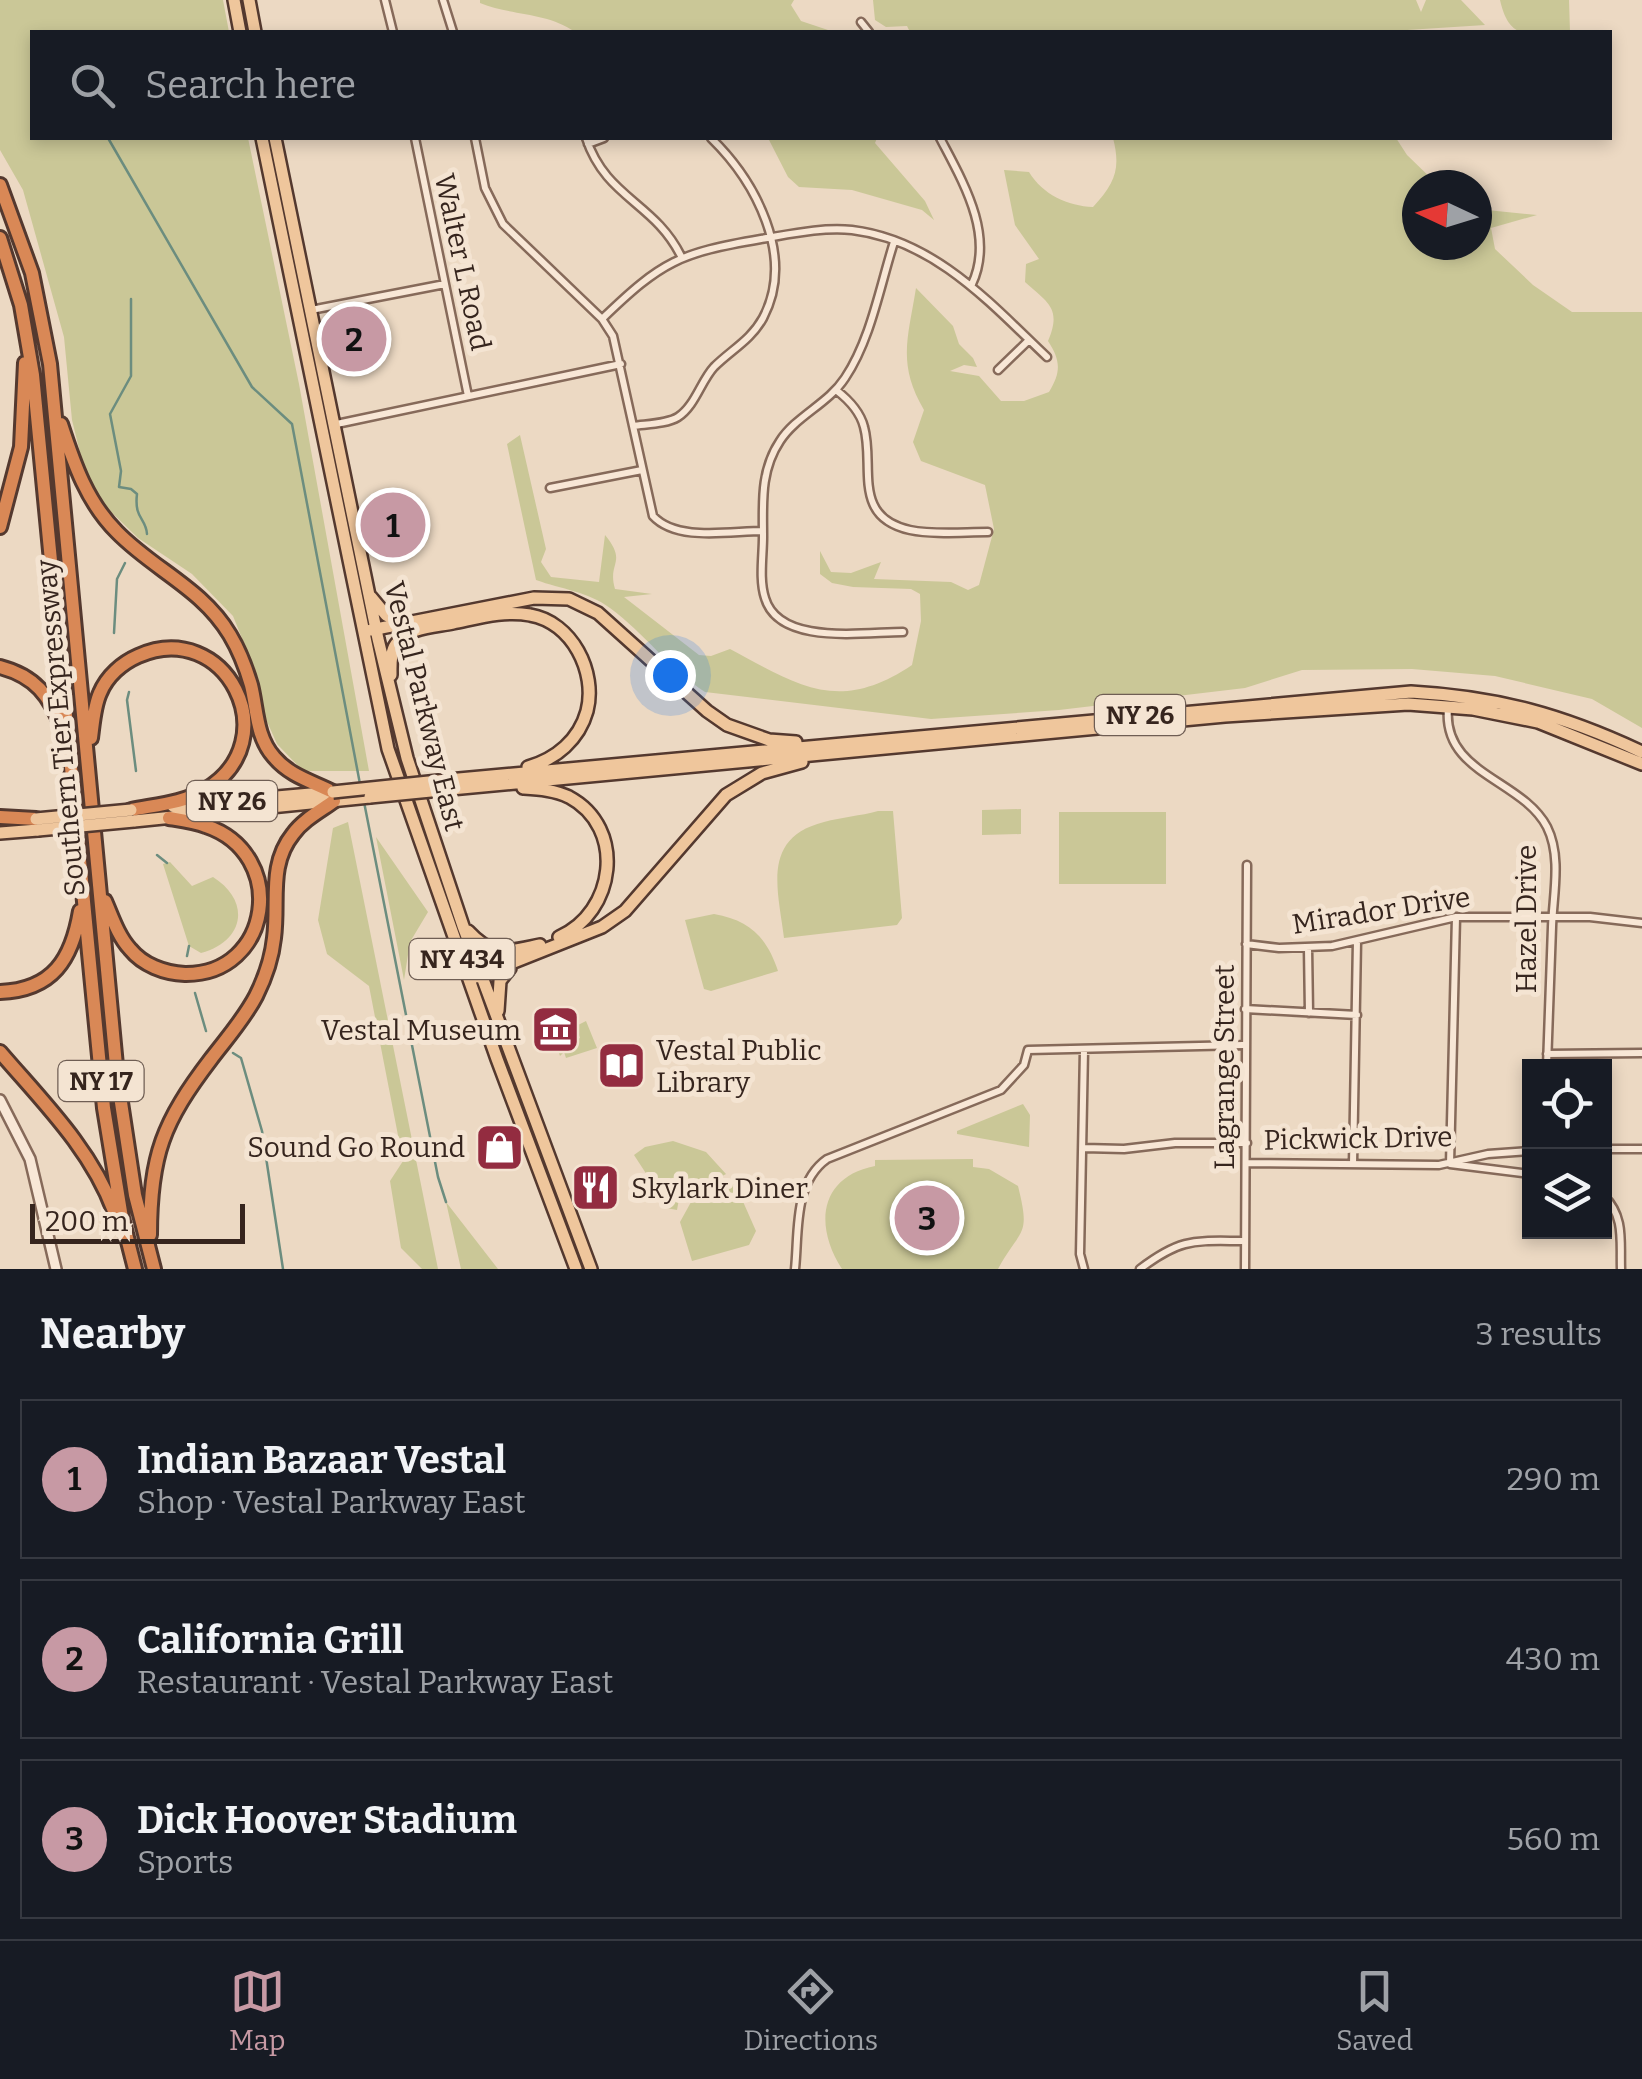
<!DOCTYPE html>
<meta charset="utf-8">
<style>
:root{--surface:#171b24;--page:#242831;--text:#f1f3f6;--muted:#9ea1a6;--line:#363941;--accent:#c799a4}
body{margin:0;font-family:Bitter,serif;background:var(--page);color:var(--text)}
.controls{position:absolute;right:30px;bottom:30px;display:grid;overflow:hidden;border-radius:0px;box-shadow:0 5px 15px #0003}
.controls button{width:90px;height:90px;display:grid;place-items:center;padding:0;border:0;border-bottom:2px solid var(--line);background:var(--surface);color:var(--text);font:50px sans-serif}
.compass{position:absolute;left:1402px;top:170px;width:90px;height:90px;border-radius:50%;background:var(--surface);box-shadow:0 5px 15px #0003;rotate:274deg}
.scale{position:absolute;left:30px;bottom:25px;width:215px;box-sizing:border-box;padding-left:10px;border:5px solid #36251e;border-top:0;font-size:28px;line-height:35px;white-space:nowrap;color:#36251e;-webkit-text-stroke:8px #f4e4d2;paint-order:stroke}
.you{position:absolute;left:670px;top:675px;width:35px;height:35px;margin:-25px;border:8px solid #fff;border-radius:50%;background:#1a73e8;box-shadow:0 0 0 15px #1a73e833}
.badge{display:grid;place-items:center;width:65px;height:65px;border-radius:50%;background:var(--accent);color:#111;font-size:32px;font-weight:700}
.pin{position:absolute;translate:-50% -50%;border:5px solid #fff;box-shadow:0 2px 10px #0006}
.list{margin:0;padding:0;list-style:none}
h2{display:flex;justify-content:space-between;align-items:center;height:130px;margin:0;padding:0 40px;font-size:42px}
h2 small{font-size:32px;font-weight:400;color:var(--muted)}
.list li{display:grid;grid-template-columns:65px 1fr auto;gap:30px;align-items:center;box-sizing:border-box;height:160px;margin:0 20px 20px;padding:0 20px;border:2px solid var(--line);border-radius:0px}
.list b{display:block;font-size:38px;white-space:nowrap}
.list p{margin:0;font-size:32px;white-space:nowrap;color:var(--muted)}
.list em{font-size:32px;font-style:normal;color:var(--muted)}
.icon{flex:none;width:55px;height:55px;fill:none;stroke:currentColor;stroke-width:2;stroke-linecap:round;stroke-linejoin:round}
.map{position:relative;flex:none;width:1642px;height:1269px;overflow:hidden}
.search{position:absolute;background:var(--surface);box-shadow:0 5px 15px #0003;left:30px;right:30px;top:30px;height:110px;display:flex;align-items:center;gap:25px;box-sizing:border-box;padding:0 35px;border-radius:0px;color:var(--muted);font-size:38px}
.sheet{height:670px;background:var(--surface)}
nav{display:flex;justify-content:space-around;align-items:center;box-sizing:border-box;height:140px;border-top:2px solid var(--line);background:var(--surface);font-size:28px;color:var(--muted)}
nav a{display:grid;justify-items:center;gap:5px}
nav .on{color:var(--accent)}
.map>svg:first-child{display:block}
.green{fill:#cac797}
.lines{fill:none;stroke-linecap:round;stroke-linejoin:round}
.stream{stroke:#6c8d7f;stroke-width:2.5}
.minor-casing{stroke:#866a5a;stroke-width:11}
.tertiary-casing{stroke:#866a5a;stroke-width:14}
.primary-casing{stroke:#54392f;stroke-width:16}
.motorway-casing{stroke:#54392f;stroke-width:18}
.minor{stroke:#f8e7d6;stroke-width:6}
.tertiary{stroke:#f8e7d6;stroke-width:9}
.primary{stroke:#efc69c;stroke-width:11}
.motorway{stroke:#d98856;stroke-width:12}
.primary-bridge-casing{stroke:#54392f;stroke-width:16;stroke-linecap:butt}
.primary-bridge{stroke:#efc69c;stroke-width:11}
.labels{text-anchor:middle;stroke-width:10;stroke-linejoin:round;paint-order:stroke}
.shield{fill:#f4e4d2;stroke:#6f5e54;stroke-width:2.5}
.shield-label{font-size:25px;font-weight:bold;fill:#36251e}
.street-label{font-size:28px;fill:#36251e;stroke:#f4e4d2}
.poi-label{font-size:28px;fill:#36251e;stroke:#f4e4d2;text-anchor:end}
</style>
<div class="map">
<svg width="1642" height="1269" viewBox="0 0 1642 1269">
<rect width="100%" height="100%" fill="#ecd9c3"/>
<!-- green -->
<path class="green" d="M0,0h223l6,32h-197v106h216l51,246 70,387h-66l-26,-27 -12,-27 -7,-39 -25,-62 -41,-42 -54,-36 -36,-35 -15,-22 -15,-61 -8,-83 -41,-147 -23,-40z
M480,0h314l-3,5 10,16 33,11h-259c-28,-20 -63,-16 -95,-29z
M873,0h543l5,12 5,-12h35l24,25 -109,7h-466l-3,-6 -21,1 -11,-7z
M1500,0h69l1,32c-39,1 -60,12 -70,-32z
M768,138h109l-2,5 50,58 9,19 -12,-10 -70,-20 -53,-3 -11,-10z
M1113,138h283l11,17 31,30h-21v60h60v-36l60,6 -46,13 4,21 38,36 39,27h70v416l-50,-29 -97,-23 -83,-7 -110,1 -57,18 -186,22 -128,9 -226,-27c-36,-24 -61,-59 -95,-84 -21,-16 -49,-19 -74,-28l-29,-136 13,-9 26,114 -5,13 10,15 48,5 6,-47c23,28 2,27 10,54l37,5 -28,3 75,58 12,1 19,-7c69,37 109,65 182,16l9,-44 -1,-27 -9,-5 -58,-2 -21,-4 -12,-9v-23l11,21 20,1 30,-11 -7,17 77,3 17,8 11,-5 15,-56 -9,-44 -64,-24 -8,-19 11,-32c-27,-46 -16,-72 -8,-122l37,38 6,18 14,14 4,9 -13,-2 -14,6 29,5 22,25h23l25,-9c12,-20 12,-31 -1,-51 14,-33 0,-38 -23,-59l1,-18 13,-5 -24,-34 -11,-55 25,2c14,23 39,34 64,35 22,-24 28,-38 20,-69z
M1021,809v25l-39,1v-25z
M878,811h15l9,107 -5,7 -113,13c-6,-49 -23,-100 40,-116 18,-5 36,-6 54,-11z
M1059,812h107v72h-107z
M348,822l90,447h-16l-21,-21 -11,-67 13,-20 -34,-175 -42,-32 -9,-34 15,-92z
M376,837l52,75 -18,30 -6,38z
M170,862l22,24 21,-9c38,24 32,64 -12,76l-12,-7 -26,-82z
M714,914c35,6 53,23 64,57l-67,20 -7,-2 -19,-69z
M586,1021l11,27 -31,10 -2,-6 -4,4 -3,-9 23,-9 -4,-12z
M1023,1104l7,11 -1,32 -72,-13v-3z
M673,1141l33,11 20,22 -47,25 -2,11 -11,-2v-11l-4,1 -28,-43 11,-8z
M973,1159v8l16,2 29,17c13,52 3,41 -20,83h-156c-28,-43 -23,-92 33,-103v-6z
M733,1179l23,52 -7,14 -57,16 -12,-39 16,-29z
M446,1202l52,67h-37z"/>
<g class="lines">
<!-- stream -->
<path class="stream" d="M108,138l144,249 40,37 68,360
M131,299v77l-21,38 11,57 -2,16 12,2 6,5c-3,25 9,24 10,40
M114,633l3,-54 8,-16
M129,692l-2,8 9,71
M364,802l74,375 8,25
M157,855l10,8
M187,956l2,-10
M195,993l11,38
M233,1053l8,5 21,73 21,138"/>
<defs>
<path id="minor" d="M385,0l8,32
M443,0l10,32
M861,22l8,10
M415,138l53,258
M475,138l10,50 18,36 99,95 11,17 40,180c24,26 77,15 110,15
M586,138c20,60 68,64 95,118
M940,138c23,44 55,97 32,146
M588,144l16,-6
M894,242c-14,44 -23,97 -49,136 -17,26 -49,38 -65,63 -20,30 -17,62 -17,96 0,19 -4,43 2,61 14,48 99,34 138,34
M311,310l134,-26
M602,319c60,-58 77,-66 159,-80 30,-5 61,-12 91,-9 83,10 139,74 195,127
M998,370l31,-30
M836,390c13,10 24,21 28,37 11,39 -13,90 46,103 24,5 53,2 78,2
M332,425l289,-61
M633,426c14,-2 34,-2 45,-9 17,-11 23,-36 36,-50 17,-17 37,-27 49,-49 33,-62 -8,-137 -52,-180
M550,488l92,-18
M1448,708c-6,66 74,71 99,119 15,30 6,68 5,100 -2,46 -3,93 -5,139
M1456,917l-6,247 80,10
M1246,944l33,4 53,-2 124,-29h134l52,6
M1308,948l1,65
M1245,1009l112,6
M1547,1054l95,-1
M1084,1148l40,1 51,-6h72
M1604,1149h38
M1246,1163l193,2 49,-11 42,-3
M1353,1164l4,-223
M1604,1196c21,21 16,45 17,73
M795,1269c4,-36 -2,-86 32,-110l174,-69 23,-25 4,-15 215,-5
M1084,1269l-4,-15 4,-204
M1140,1269c42,-32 55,-28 105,-28
M1245,1269l2,-404"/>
<path id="tertiary" d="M0,1100l30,59 26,110"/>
<path id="primary" d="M234,0l6,32
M249,0l6,32
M262,138l126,611 109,310 79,210
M275,138l103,501 29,119 56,168 128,343
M371,597l15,18 16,8
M371,630l163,-32 35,1 29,14 109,98 20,14 42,15 27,2
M391,675c0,-10 -1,-23 5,-31 13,-17 37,-17 57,-21 25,-5 51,-13 77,-8 42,7 67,57 57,96 -8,29 -31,48 -59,56
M448,780l963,-88c88,5 152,23 231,60
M523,788c15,1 32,2 46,9 58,31 46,116 -10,140
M451,789l774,-73 183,-12 65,5 65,13 104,42
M173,806l160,-14
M134,821l236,-24
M0,833l38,-3
M468,931c25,27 38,21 72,14
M476,977l126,-50 23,-16 101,-116 36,-22 40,-11
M498,1011l2,-30 10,-13"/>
<path id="motorway" d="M0,185l32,88 18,91 67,712 18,119 19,74
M0,238l21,67 12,70 71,733 18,110 13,51
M61,424c13,40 26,78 56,108 37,38 85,56 113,103 9,15 16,33 21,50 6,24 5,52 23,72 16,19 37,24 59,35
M0,527l21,-80 4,-84
M0,667c35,9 50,29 62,61
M91,738c2,-15 3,-32 9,-45 7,-17 22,-30 38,-37 87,-39 151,84 67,134 -21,13 -49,15 -74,20
M0,817l36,2
M105,901c7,16 13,35 25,48 13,16 34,24 55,25 87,1 104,-120 21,-148 -11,-4 -25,-6 -37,-8
M0,992c53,-2 72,-33 80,-81
M0,1052c42,49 91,97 114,159
M150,1235c0,-80 13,-113 61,-176 16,-21 33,-40 45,-63 9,-18 16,-39 18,-58 5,-37 -6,-73 19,-104 10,-14 27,-23 41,-33"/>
</defs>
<!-- minor casing -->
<use href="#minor" class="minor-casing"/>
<!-- tertiary casing -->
<use href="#tertiary" class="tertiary-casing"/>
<!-- primary casing -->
<use href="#primary" class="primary-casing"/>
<!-- motorway casing -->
<use href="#motorway" class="motorway-casing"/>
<!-- minor -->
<use href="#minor" class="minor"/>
<!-- tertiary -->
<use href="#tertiary" class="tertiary"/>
<!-- primary -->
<use href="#primary" class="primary"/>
<!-- motorway -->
<use href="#motorway" class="motorway"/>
<defs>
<path id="primary-bridge" d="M333,792l115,-12
M370,797l81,-8
M36,819l95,-9
M38,830l96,-9"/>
</defs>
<!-- primary-bridge casing -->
<use href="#primary-bridge" class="primary-bridge-casing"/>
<!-- primary-bridge -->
<use href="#primary-bridge" class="primary-bridge"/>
</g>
<!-- icons -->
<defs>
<symbol id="museum-square" viewBox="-11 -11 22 22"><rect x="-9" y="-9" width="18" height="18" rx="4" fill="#932c40" stroke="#f4e4d2"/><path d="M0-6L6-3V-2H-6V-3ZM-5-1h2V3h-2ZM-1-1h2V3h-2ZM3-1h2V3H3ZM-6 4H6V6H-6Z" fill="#fff"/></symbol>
<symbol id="library-square" viewBox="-11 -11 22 22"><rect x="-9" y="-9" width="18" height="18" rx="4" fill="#932c40" stroke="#f4e4d2"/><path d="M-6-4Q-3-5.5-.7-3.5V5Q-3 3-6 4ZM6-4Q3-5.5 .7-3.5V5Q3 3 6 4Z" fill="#fff"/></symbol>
<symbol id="shop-square" viewBox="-11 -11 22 22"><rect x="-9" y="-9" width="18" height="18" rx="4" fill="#932c40" stroke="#f4e4d2"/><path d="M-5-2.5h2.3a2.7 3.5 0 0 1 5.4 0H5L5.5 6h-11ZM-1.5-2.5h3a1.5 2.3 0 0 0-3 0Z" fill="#fff"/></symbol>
<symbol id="restaurant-square" viewBox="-11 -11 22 22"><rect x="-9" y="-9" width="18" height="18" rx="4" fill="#932c40" stroke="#f4e4d2"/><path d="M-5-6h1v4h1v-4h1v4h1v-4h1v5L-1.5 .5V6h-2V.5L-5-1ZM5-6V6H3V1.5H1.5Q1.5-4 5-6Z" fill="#fff"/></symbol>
</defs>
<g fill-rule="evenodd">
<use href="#museum-square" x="528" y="1002" width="55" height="55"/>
<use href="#library-square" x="594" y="1038" width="55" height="55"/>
<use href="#shop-square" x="472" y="1120" width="55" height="55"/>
<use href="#restaurant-square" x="568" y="1160" width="55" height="55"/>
</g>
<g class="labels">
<!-- shield labels -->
<g class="shield">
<rect x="1095" y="695" width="90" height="40" rx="8"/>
<rect x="187" y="781" width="90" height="40" rx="8"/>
<rect x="409.5" y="939" width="105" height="40" rx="8"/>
<rect x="58.5" y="1061" width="85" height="40" rx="8"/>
</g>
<g class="shield-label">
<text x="1140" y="724">NY 26</text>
<text x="232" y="810">NY 26</text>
<text x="462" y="968">NY 434</text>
<text x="101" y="1090">NY 17</text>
</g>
<!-- street labels -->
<g class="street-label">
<text transform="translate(463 262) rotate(78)" y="10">Walter L Road</text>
<text transform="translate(425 706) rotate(76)" y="10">Vestal Parkway East</text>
<text transform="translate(60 728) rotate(-95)" y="10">Southern Tier Expressway</text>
<text transform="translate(1381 910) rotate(-9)" y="10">Mirador Drive</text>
<text transform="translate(1526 919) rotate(-90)" y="10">Hazel Drive</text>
<text transform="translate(1224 1067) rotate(-90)" y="10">Lagrange Street</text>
<text transform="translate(1358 1138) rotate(-1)" y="10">Pickwick Drive</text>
</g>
<!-- poi labels -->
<g class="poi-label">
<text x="521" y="1040">Vestal Museum</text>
<text x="656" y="1060" text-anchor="start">Vestal Public<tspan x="656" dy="32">Library</tspan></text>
<text x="465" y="1157">Sound Go Round</text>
<text x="631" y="1198" text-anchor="start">Skylark Diner</text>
</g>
</g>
</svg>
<div class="controls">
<button><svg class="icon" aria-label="locate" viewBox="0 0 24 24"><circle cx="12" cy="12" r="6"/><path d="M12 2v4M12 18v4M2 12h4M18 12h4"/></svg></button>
<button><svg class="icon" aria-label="layers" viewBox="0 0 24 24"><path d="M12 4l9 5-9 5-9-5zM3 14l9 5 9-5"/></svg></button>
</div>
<svg class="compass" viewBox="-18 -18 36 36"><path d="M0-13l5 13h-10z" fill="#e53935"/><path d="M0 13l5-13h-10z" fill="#9ea1a6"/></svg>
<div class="scale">200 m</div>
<div class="you"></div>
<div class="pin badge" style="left:393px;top:525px">1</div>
<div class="pin badge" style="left:354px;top:339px">2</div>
<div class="pin badge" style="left:927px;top:1218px">3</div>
<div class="search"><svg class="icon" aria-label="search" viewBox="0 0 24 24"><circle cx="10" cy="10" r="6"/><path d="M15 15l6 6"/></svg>Search here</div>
</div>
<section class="sheet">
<h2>Nearby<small>3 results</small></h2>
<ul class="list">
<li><span class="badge">1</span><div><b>Indian Bazaar Vestal</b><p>Shop · Vestal Parkway East</p></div><em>290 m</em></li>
<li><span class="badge">2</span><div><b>California Grill</b><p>Restaurant · Vestal Parkway East</p></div><em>430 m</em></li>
<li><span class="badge">3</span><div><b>Dick Hoover Stadium</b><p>Sports</p></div><em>560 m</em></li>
</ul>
</section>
<nav>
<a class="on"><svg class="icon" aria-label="map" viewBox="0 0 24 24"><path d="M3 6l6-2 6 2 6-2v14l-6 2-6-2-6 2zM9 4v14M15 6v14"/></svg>Map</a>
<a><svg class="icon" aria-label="directions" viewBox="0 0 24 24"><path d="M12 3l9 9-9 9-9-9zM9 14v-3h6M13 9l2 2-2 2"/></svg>Directions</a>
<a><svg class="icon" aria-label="saved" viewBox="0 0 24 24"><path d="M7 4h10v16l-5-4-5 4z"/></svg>Saved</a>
</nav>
